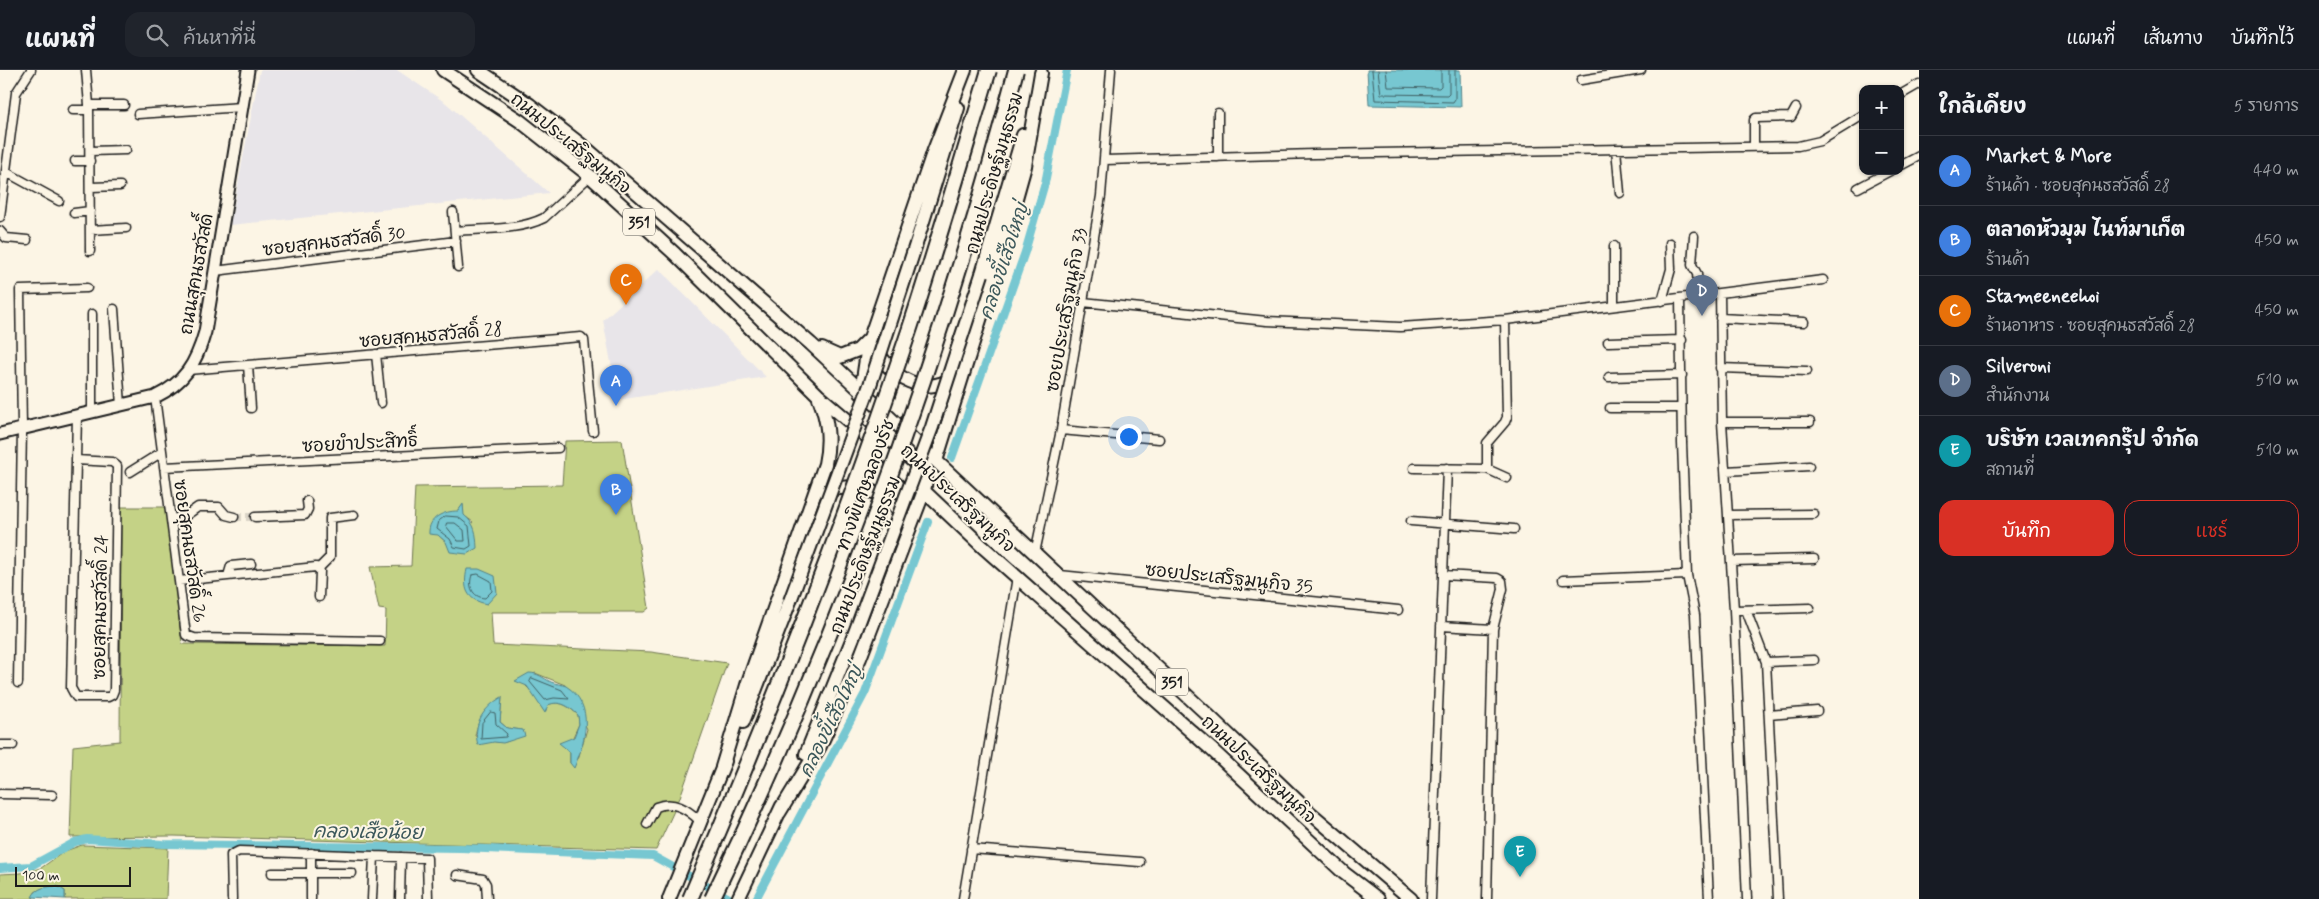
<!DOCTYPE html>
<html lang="th">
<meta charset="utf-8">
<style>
:root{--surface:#171b24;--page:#20242c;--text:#f1f3f6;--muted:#9ea1a6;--line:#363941;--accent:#d93025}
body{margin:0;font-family:Mynerve,"Playpen Sans Thai",sans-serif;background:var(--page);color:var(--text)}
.controls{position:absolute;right:15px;top:15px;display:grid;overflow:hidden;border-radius:10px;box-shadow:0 1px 4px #0004}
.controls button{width:45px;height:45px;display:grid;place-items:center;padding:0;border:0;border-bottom:1px solid var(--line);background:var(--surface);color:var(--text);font:25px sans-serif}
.scale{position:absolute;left:15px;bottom:12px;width:116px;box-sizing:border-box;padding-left:5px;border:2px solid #1c1c1c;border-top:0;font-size:14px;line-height:18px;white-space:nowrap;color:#1c1c1c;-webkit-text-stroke:4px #fcf5e5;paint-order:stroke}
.you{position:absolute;left:1128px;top:366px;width:18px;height:18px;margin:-12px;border:4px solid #fff;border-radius:50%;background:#1a73e8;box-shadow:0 0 0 8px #1a73e833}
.badge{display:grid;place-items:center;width:32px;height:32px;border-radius:50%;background:var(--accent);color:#fff;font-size:16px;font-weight:700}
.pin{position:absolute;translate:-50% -41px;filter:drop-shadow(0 1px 2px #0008)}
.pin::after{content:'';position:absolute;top:26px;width:18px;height:15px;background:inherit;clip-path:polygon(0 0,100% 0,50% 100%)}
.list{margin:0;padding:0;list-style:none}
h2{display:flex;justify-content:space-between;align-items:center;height:65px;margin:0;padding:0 20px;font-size:21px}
h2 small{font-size:16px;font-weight:400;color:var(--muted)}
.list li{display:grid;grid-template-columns:32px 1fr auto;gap:15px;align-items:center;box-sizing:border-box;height:70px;padding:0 20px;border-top:1px solid var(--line)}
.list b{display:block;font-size:19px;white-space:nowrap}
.list p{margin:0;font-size:16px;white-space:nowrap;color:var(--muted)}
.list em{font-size:16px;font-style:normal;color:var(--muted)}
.actions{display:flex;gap:10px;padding:15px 20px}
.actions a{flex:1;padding:11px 0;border:1px solid var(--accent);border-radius:15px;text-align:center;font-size:18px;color:var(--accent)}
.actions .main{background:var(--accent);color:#fff}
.icon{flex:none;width:28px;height:28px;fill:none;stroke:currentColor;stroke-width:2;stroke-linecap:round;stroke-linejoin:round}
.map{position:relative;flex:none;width:1919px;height:829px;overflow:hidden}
header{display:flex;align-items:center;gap:30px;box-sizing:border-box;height:70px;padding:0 25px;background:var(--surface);border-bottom:1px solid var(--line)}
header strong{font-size:24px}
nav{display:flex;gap:28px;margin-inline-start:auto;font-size:18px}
.search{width:350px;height:45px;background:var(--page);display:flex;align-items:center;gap:12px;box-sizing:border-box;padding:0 18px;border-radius:15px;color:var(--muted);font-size:19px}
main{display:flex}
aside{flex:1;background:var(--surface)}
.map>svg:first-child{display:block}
.built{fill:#e8e5e9}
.green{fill:#c4d286;stroke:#707751;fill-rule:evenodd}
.water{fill:#77c7d1;stroke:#538389}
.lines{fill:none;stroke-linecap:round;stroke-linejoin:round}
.shore{stroke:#406064;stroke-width:1}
.canal{stroke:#77c7d1;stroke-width:8}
.street-tunnel{stroke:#dad4c7;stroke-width:8;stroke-dasharray:8 4;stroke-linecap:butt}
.street-casing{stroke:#1c1c1c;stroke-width:11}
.secondary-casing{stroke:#1c1c1c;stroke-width:15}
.primary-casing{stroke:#1c1c1c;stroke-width:16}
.street{stroke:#fcf5e5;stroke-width:8}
.secondary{stroke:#fcf5e5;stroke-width:11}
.primary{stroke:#fcf5e5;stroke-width:12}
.primary-bridge-casing{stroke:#1c1c1c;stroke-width:16;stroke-linecap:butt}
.highway-bridge-casing{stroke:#1c1c1c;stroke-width:18;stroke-linecap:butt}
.primary-bridge{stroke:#fcf5e5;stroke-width:12}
.highway-bridge{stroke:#fcf5e5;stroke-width:14}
.labels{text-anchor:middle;stroke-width:4;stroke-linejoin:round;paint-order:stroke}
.shield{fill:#fcf5e5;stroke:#5f5d58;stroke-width:1}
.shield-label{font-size:16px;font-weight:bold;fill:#1c1c1c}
.street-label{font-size:18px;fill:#1c1c1c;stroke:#fcf5e5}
.water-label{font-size:19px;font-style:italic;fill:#3c585b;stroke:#fcf5e5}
</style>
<header>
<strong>แผนที่</strong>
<div class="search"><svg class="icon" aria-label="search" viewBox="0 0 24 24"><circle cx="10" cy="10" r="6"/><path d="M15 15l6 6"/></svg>ค้นหาที่นี่</div>
<nav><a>แผนที่</a><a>เส้นทาง</a><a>บันทึกไว้</a></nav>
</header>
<main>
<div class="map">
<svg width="1919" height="829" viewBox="0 0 1919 829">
<rect width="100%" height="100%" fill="#fcf5e5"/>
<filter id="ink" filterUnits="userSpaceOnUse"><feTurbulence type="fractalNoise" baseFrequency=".02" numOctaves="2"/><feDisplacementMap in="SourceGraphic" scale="10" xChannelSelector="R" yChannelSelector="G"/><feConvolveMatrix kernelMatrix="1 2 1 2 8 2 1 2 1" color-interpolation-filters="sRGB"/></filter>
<g filter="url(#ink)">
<!-- built -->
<path class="built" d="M260,0h137l49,33 103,90 -319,32z
M659,199l107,108 -148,23 -15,-80z"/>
<!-- green -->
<path class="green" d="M622,370l27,168 -5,4h-153l2,33 158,7 76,11 -48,137 -23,50 -482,-14 -104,1 3,-91 47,-5 1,-234h45l16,137 203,2 1,-36 -7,-1 -9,-42 41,-1 4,-79 147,-2 3,-44zM463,435v10l10,7 -27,20 -8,-7zM535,603l30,12 22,44 -9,30 -8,4v-11l-2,-4 11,-24 -1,-9c-10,-9 -18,-15 -31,-10l-2,7 -10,-17 -12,-12zM502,627l-2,25 7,6 15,2c-16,19 -25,12 -47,6 4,-21 11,-25 27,-39z
M82,775l86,3 -2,51h-101v-8c-11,-7 -19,-5 -30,1l-2,7h-33v-25l21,-1 20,-5 24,-17z"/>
<!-- water -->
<path class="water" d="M1367,0h93l1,37 -92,-2z
M463,434l1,11c12,10 12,18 13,33l-10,6 -17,-2 -4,-10 -8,-7 -9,-1c-1,-17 15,-23 29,-23z
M467,499h12l16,7 2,17 -10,11c-21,-4 -24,-16 -20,-35z
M529,603c9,0 14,5 22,9 5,2 10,2 15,4 30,19 19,56 8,82l-4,-5v-11l-11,-9 15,-6 5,-13 -1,-9c-9,-9 -18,-15 -30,-10l-3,8 -18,-27 -12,-5z
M502,627l-2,25 7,6 16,2 2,6 -22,7 -9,-1 -16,3c-6,-21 6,-38 24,-48z
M57,816l8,5v8l-33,-2c5,-10 14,-10 25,-11z"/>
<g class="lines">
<!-- shore -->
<path class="shore" d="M1372,0l3,30 78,2 2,-3v-29
M1378,0l3,24 66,1 2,-2v-23
M1386,0l2,17 51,1 2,-2v-16
M446,446l12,1 11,9 2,20 -5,3 -12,-2 -4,-8 -13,-10 2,-8z
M447,453h8l9,7 1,11h-7l-12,-15z
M472,505l6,-1 13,7 1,10 -7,7c-13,-1 -17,-12 -13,-23z
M532,608l30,12 7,9 -15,-1 -9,2 -15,-18z
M491,642l4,1 1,11 11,10 -1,3 -25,2 1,-16z"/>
<!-- canal -->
<path class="canal" d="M952,388l73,-206 20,-69 22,-113
M0,798l31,-2 44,-24 12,-3 76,5 298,4 192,8 78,43
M756,829l109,-206 63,-171"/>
<!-- street-tunnel -->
<path class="street-tunnel" d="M234,447h21"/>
<defs>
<path id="street" d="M86,0l3,35 1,146
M1581,10l60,-10
M1900,25l19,-11
M89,35h35
M73,40h16
M1218,43v44
M138,44l104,-7
M1754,76v-26l2,-2 35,-1 5,-9
M1616,79l4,44
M90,81l36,-1
M1105,90l209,-6 484,-8 22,-5 43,-26
M75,91h15
M1900,96l19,-10
M6,102l53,29
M91,117l29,-1
M1858,118l32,-17
M453,142l5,55
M74,143l16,-2
M0,147l16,-124 15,-23
M90,160l36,-2
M0,161l6,7 21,2
M455,161c29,-3 63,0 89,-13l46,-42
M1694,166l-2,29 5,9 2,22
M1614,176v60
M215,201l241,-30
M1720,223l2,129 12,188 13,289
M1680,228l2,145 5,132 8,40 14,284
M1662,231l9,-32 -1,-26
M1083,232l184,19 133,6 105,-7 318,-40
M114,239l7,96
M1720,248l84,4
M1608,272l74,-2
M376,284l5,49
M248,295l3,43
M1720,298l87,3
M188,300l393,-33 3,3 9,91
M1609,307l73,-2
M155,327l31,238 8,3 186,3
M1610,338h71
M92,342v-98
M1722,352h88
M1061,360l98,9
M76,390l36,2 5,4 -3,224 -2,5 -4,2h-32l-5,-9 6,-273
M164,397l394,-19
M1414,398l73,1 20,9
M1487,399v-26l18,-21 2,-5 -2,-97
M1726,401l83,-5
M130,402l32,-20
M1728,445l86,-1
M255,447l50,-2 3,-6 -1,-8
M171,449l13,-2 14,-10h21l7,8 8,2
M1411,451l103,8
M1035,483l26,-123 40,-234 10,-126
M1731,491l83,-2
M319,498l11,-11v-39l24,-3
M1060,505l338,35
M1443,505l54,3 5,3 1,8 -10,40 -6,270
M228,506l3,-10 20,-2
M1563,510l124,-5
M179,511l137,-14 4,4 -1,26
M1734,540l76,-2
M1746,540l20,52 12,237
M1441,556l52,3
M1766,592l48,-2
M18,613l4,-255 -2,-138 67,-2
M1769,645l48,-4
M0,675h13
M0,724l52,1
M647,754l9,-17c18,-7 31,2 44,14
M971,779l169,13
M311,783v46
M272,803h80
M457,805l26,4 3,5 1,15
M232,829l-1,-44 8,-4 188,7 1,41
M372,829l2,-43
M400,829l1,-42
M963,829l54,-322
M1431,829l16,-431"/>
<path id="secondary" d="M0,364l155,-37c29,-14 41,-33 50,-65l43,-262"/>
<path id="primary" d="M443,0l77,51 70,55 85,78 143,141 47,40 118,112 228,202 133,124 34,26
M478,0l52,35 58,45 223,194 399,373 97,93 104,89
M916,174l42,-136
M982,204l41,-139
M877,278c11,29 49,50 76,29
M822,279l18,8 18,-7 12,-12 63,-185 32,-83
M861,323l8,-54
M936,391l62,-199 27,-96 16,-93
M824,423c26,-14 69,-1 80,28
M743,652l47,-121
M806,684l48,-119
M722,697l25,-82 78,-221c5,-24 3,-43 -6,-66
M779,743l41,-67 40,-88 64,-167c4,-15 2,-29 -4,-44
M669,829l56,-138
M738,829l44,-93"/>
</defs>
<!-- street casing -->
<use href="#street" class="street-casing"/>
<!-- secondary casing -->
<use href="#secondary" class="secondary-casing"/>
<!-- primary casing -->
<use href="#primary" class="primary-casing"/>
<!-- street -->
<use href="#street" class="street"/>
<!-- secondary -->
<use href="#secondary" class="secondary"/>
<!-- primary -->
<use href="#primary" class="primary"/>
<defs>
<path id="primary-bridge" d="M790,531l80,-216 46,-141
M854,565l78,-208 50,-153"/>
<path id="highway-bridge" d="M690,829c80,-186 156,-379 220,-571 28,-85 53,-172 79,-258
M712,829c128,-264 229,-545 304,-829"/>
</defs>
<!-- primary-bridge casing -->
<use href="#primary-bridge" class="primary-bridge-casing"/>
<!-- highway-bridge casing -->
<use href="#highway-bridge" class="highway-bridge-casing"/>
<!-- primary-bridge -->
<use href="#primary-bridge" class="primary-bridge"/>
<!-- highway-bridge -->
<use href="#highway-bridge" class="highway-bridge"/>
</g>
</g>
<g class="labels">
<!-- shield labels -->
<g class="shield">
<rect x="623" y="138.5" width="32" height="27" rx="4"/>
<rect x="1156" y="598.5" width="32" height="27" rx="4"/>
</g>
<g class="shield-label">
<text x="639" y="158">351</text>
<text x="1172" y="618">351</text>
</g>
<!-- street labels -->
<g class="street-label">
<text transform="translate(571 73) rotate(39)" y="6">ถนนประเสริฐมนูกิจ</text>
<text transform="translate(994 103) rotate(-74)" y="6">ถนนประดิษฐ์มนูธรรม</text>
<text transform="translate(334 171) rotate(-7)" y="6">ซอยสุคนธสวัสดิ์ 30</text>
<text transform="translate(196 204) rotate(-80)" y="6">ถนนสุคนธสวัสดิ์</text>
<text transform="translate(1066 240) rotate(-80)" y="6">ซอยประเสริฐมนูกิจ 33</text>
<text transform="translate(431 265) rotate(-5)" y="6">ซอยสุคนธสวัสดิ์ 28</text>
<text transform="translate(360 373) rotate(-3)" y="6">ซอยขำประสิทธิ์</text>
<text transform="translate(865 415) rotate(-70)" y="6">ทางพิเศษฉลองรัช</text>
<text transform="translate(958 428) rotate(43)" y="6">ถนนประเสริฐมนูกิจ</text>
<text transform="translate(190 481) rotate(82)" y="6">ซอยสุคนธสวัสดิ์ 26</text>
<text transform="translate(865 485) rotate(-69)" y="6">ถนนประดิษฐ์มนูธรรม</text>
<text transform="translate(1229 508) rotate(6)" y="6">ซอยประเสริฐมนูกิจ 35</text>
<text transform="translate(100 537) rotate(-89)" y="6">ซอยสุคนธสวัสดิ์ 24</text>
<text transform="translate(1259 699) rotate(43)" y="6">ถนนประเสริฐมนูกิจ</text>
</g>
<!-- water labels -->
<g class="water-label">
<text transform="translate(1003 191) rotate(-72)" y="7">คลองขี้เสือใหญ่</text>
<text transform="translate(830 651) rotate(-64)" y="7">คลองขี้เสือใหญ่</text>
<text transform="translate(368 761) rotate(1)" y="7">คลองเสือน้อย</text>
</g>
</g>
</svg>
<div class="controls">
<button>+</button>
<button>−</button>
</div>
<div class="scale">100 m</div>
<div class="you"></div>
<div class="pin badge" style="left:616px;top:336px;background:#3f7fe0">A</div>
<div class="pin badge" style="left:616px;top:445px;background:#3f7fe0">B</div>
<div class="pin badge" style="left:626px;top:235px;background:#e8710a">C</div>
<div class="pin badge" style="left:1702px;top:246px;background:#5c6f8a">D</div>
<div class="pin badge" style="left:1520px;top:807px;background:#0f9aa8">E</div>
</div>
<aside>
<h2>ใกล้เคียง<small>5 รายการ</small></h2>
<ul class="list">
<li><span class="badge" style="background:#3f7fe0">A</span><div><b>Market &amp; More</b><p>ร้านค้า · ซอยสุคนธสวัสดิ์ 28</p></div><em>440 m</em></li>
<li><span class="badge" style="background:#3f7fe0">B</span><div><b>ตลาดหัวมุม ไนท์มาเก็ต</b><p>ร้านค้า</p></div><em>450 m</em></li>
<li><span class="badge" style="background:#e8710a">C</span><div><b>Stameeneehoi</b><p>ร้านอาหาร · ซอยสุคนธสวัสดิ์ 28</p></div><em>450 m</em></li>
<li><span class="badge" style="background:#5c6f8a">D</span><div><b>Silveroni</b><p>สำนักงาน</p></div><em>510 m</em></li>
<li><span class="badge" style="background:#0f9aa8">E</span><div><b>บริษัท เวลเทคกรุ๊ป จำกัด</b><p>สถานที่</p></div><em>510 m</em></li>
</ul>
<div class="actions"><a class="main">บันทึก</a><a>แชร์</a></div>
</aside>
</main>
